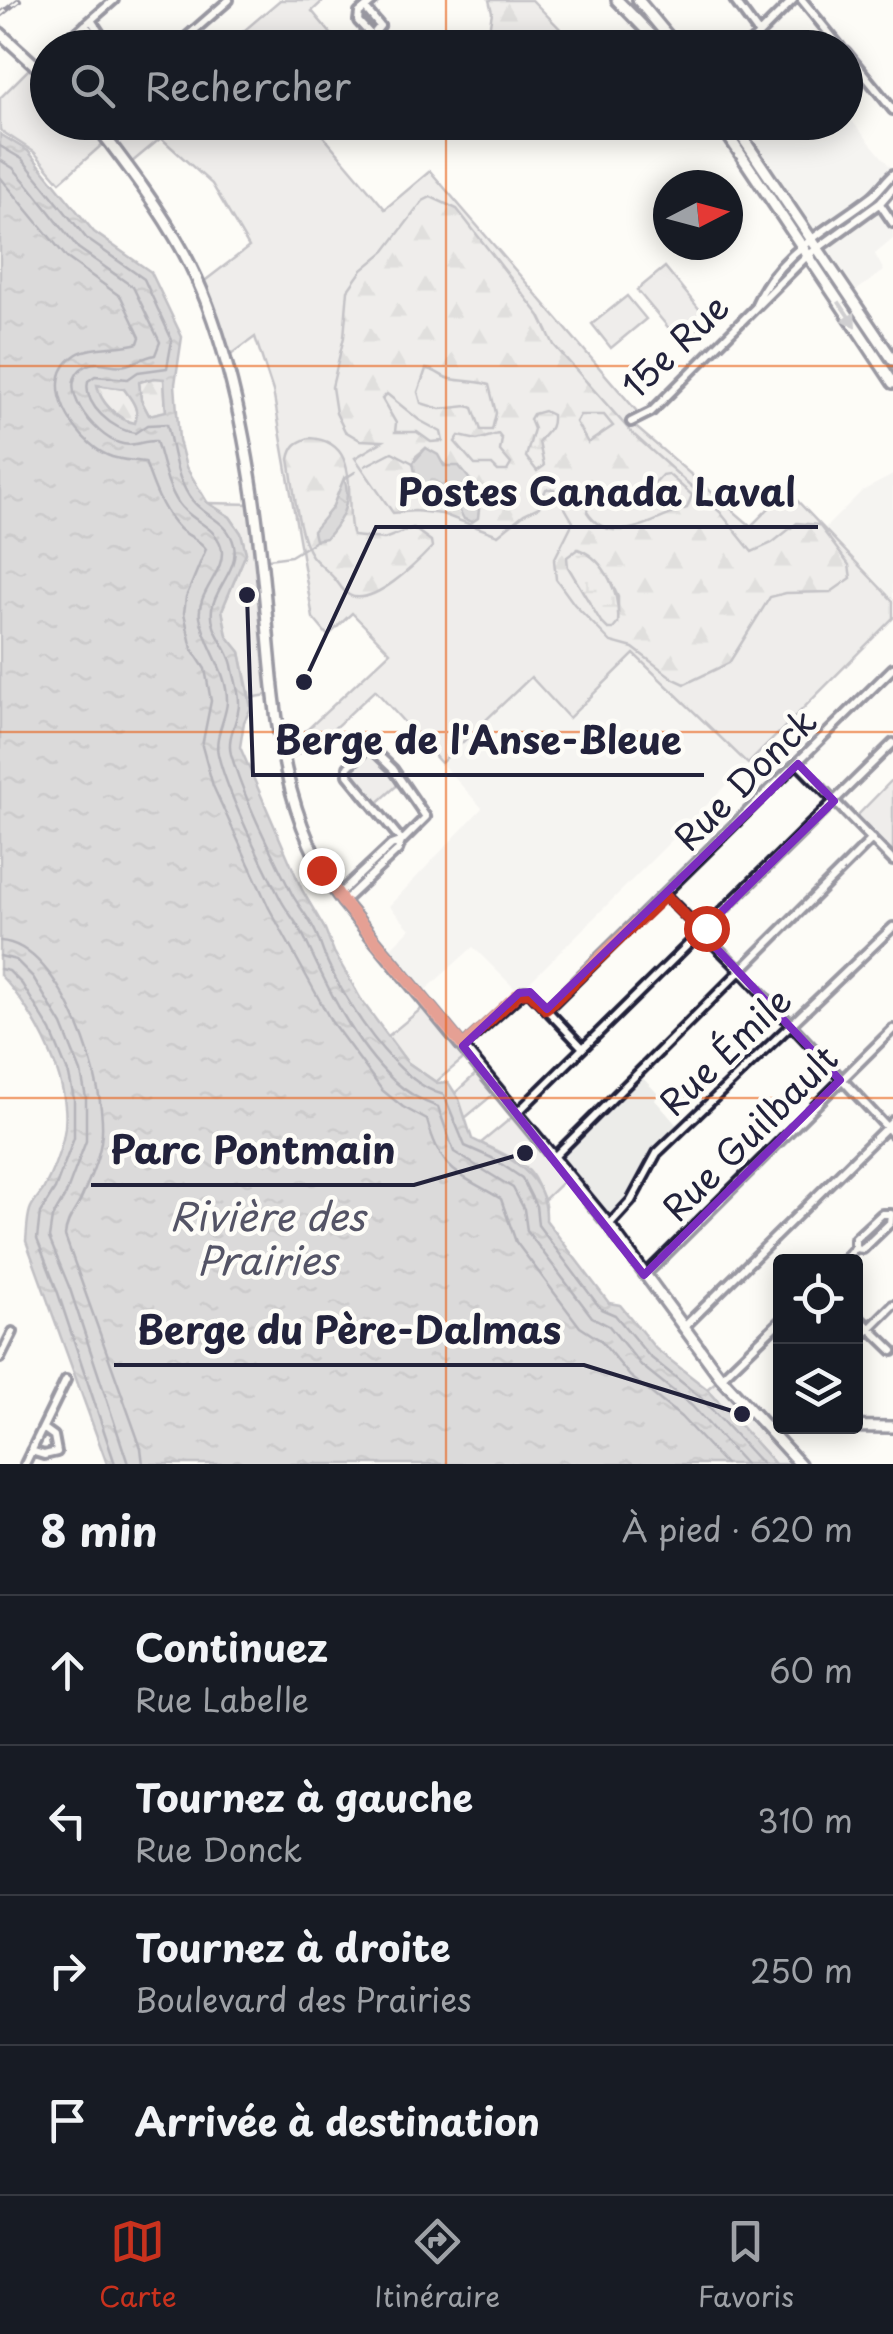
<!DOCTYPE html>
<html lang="fr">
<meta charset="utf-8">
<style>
:root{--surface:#171b24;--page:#20242c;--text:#f1f3f6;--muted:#9ea1a6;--line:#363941;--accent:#c8321e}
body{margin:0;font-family:"Playpen Sans",sans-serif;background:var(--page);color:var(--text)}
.controls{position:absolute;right:30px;bottom:30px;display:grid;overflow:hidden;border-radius:10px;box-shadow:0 5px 25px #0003}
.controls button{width:90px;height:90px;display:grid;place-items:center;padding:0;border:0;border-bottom:2px solid var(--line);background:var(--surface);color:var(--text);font:50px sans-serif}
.compass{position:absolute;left:653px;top:170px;width:90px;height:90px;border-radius:50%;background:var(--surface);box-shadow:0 5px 25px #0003;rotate:84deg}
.stop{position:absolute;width:30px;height:30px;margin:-22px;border:8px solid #c8321e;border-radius:50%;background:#fff}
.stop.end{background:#c8321e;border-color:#fff;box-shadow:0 2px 10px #0008}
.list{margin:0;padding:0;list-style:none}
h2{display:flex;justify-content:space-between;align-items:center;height:130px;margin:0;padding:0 40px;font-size:42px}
h2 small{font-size:32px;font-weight:400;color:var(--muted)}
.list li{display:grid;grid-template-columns:65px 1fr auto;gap:30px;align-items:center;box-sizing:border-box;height:150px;padding:0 40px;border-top:2px solid var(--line)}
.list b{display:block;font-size:38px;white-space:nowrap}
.list p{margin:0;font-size:32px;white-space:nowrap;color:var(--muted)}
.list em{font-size:32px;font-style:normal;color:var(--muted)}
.icon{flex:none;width:55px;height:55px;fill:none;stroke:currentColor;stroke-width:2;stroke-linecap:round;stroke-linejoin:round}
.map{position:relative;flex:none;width:893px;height:1464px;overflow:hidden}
.search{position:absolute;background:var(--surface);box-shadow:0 5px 25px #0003;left:30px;right:30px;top:30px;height:110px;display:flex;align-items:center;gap:25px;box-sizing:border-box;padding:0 35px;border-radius:55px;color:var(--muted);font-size:38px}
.sheet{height:730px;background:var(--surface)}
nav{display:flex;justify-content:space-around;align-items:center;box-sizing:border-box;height:140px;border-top:2px solid var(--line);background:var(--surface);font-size:28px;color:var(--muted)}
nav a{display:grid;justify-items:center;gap:5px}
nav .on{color:var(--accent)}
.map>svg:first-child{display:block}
.built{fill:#ecece9}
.green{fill:#dddcdb;stroke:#807f8b;stroke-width:2.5}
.forest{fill:url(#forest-firs);stroke:#807f8b;stroke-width:2.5;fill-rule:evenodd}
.wetland{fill:url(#wetland-marsh);stroke:#807f8b;stroke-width:2.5}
.water{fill:url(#water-ripples);stroke:#787885;stroke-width:2.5;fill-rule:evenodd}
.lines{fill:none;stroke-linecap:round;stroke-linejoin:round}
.shore{stroke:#5c5c6d;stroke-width:2.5}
.stream{stroke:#787885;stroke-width:2.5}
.street-casing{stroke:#22223b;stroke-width:14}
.secondary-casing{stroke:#22223b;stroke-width:16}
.street{stroke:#fdfcf7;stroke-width:6}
.secondary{stroke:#fdfcf7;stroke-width:9}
.rail-casing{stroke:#22223b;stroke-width:6}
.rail{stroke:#fdfcf7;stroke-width:2.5;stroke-dasharray:8;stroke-linecap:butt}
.oneway{fill:#9a9aa2}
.route{stroke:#c8321e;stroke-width:12}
.marked{fill:none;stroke:#7b2cbf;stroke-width:8;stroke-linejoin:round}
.grid{fill:none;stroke:#e8590c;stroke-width:2.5;stroke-opacity:0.55}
.labels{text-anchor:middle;stroke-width:9;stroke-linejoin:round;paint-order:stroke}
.street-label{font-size:35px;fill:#22223b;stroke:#fdfcf7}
.water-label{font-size:38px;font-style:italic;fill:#545466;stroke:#fdfcf7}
.leader{fill:none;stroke:#22223b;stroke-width:4}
.callout-dot{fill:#22223b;stroke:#fdfcf7;stroke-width:4}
.callout-label{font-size:38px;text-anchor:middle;font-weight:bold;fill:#22223b;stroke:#fdfcf7;stroke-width:9;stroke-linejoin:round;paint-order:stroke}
</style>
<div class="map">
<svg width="893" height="1464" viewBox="0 0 893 1464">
<defs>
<pattern id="forest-firs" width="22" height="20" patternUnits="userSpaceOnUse" patternTransform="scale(2.5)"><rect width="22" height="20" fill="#dddcdb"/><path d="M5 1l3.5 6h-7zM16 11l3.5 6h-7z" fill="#bdbcbd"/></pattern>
<pattern id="wetland-marsh" width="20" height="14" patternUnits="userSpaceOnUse" patternTransform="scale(2.5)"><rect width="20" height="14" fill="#dddcdb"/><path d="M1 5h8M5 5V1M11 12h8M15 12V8" fill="none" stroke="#bdbcbd"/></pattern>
<pattern id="water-ripples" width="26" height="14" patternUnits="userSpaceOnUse" patternTransform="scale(2.5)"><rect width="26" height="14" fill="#b2b2b7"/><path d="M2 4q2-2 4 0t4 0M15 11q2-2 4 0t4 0" fill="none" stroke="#909096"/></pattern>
</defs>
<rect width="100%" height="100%" fill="#fdfcf7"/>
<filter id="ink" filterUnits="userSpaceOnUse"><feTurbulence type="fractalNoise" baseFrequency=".01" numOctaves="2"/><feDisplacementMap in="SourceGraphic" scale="20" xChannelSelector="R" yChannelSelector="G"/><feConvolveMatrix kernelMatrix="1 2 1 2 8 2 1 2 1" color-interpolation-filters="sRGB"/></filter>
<g filter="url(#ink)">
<!-- built -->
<path class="built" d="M846,114l47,56v5l-20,21 -62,42 -79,-115 114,-1z
M880,203l13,20v16l-18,15 9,17 -34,24 -33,-48z
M893,475v126l-68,-73 37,-37z
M634,654l114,110 -229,229 -46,-46 -53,48 -34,-42 24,-24 -21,-23 93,-98 -41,-45 90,-86z
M638,1073l20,21 -3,6 26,30 -24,23 -26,48 -22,24 -56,-67z"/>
<!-- green -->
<path class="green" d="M280,0h44l-12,11 30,36h-117z
M29,69l18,15 1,38 40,1 16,20 -44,39 -26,-30 -34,-22v-32z
M98,123h229l-8,8 66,78 45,-38 210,244 -9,8 120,103 36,-36 106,111v17l-145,146 -114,-110 -65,64 -38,-41 -90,86 -66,-73 -50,47 -35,22 -4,-19 22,-11 82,-77 -38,-39 -24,23 -15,-18 -40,-227 -18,-54 -27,20 -26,-74 47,-36 -37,-63 -51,-46 -30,25z
M665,267l44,54 -27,23 -45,-54z
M627,296l19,23 -35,29 -19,-24z
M207,503l47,1 19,190 -23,4 -10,-46 -13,-16 -5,-26 24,-57 -5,-20 -11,-16z
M366,749h6l29,33 -27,24 -23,-25 -3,-14z
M893,779v82l-40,-41z
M427,1004l42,50 -33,28 -29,-20 -20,-25z
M481,1069l14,24 -30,25 -10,-25z
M516,1114l53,62 -25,24c-4,-8 -8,-22 -15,-29 -9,-11 -36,-22 -48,-28z
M721,1378l79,86h-25l-68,-75z"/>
<!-- forest -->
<path class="forest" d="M489,0h43l40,41 -9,6h-62l-12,-16 3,-19z
M431,197l26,12 83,107 14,29 79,89 87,78 32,40 20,-9 25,-20 22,2 30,40 2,13 -20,14 -45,1 -16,4 -41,66 -44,21 -11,-5 -41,-31 -22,-6 -37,-38 -18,-25 -2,-19 19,-38 -19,-33h-8l-7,18 -15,7 -26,21 -56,-21 -27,-3 -22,2 -38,-55 28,-17 -23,-1 -15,-9 -9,-18 -4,-26 12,-50 4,-47 14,-20 23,-19 38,-50zM426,369c11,1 14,8 25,10 14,3 24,1 38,6l7,28 -4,17h-11l-8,-22 -5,-2 -28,3 -19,-6 -3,-11zM387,394l32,26 22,12 2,9 -12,1 -14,-10h-22l1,-9 -14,-24zM580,415h24l9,11 -25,17 -12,-21zM498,434l4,5 -2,12 11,13 -4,7h-9l-6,-6h-17l-20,-23 4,-6 18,4zM426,448l46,41 -3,9 -12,7 -9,-10 -12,6c-19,-7 -20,-26 -21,-44zM668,474l24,21 -5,13c-32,10 -76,42 -100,4l2,-14c30,-16 43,13 73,-23zM569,567l42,15 7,15v26l-26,-17z
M154,378h10l2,34 -17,3 -8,-15 -2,-18z
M97,385l27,4c8,11 16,20 11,35 -18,-5 -35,-22 -38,-39z
M309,438c57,3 33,68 44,98l31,3 29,-11 18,13 1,6c-15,16 -60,61 -83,48 -7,-4 -10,-12 -15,-17 -7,-8 -16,-14 -22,-22 -15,-21 -18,-71 -23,-97 3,-14 8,-17 20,-21z"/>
<!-- wetland -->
<path class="wetland" d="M544,411l8,4c1,16 -6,16 -13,27l5,24 -7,5 -11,-14 8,-28 -4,-10 3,-5z
M578,549c29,11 42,46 40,74l-5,6h-5l-7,-7 -33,-55 -1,-10z"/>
<!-- water -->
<path class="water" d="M0,134l28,17 66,81 57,40 31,65 -7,47 4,56 7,27 21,35 23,15 11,16 5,20 -24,57 5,26 13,16 11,56 -7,14 -4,25 62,143 23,39 9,23 28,49 45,61 30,21 11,-1 11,17 13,40c35,17 76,35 74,81l63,83 11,2 36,44 51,40 68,75h-668l-81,-223c1,-9 1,-22 4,-31 2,-7 9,-14 13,-20 8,-15 16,-35 20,-51 13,-52 -28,-128 -63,-164zM154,378l10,1 2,32 -17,4 -8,-15 -2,-18zM97,385l27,4c8,11 16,20 11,34 -18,-3 -35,-21 -38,-38z
M426,448l12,7 6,11h15l13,16 -3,15 10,12 -1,9 -6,4 -8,-3 -11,-21 -5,-2 -12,5c-16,-6 -20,-23 -23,-38z
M344,478c8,22 -2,43 -18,60l-11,2 -2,-9 19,-23z"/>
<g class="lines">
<!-- shore -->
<path class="shore" d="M0,146l22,13 65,80 57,40 28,61 -5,28 -29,4 -10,7 -33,-3 -7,5c-5,24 25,49 47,52l12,-8 20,-1c6,25 8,50 22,72 13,21 39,23 45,49 5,24 -19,42 -22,64 -3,22 16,37 20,56 2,12 7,25 7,37 1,17 -13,33 -8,52 13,45 40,98 61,140 7,13 18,25 24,39 3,6 5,14 8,21 19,46 72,129 120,141l21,51 27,12 30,20 14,28 2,19 63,84 14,6 34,41 51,41 62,67
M0,160l13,8 16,18 49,62 55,39 27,55 -5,13c-10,2 -19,7 -29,10 -13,3 -26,-6 -39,0 -36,18 8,71 32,78 15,5 24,-3 37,-2 7,21 10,44 23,63 12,17 36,22 42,42 7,24 -25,46 -21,71 5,30 28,54 27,85 -1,17 -13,34 -9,52 9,40 44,109 63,146 7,13 18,25 24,39 22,48 48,103 88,141 13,12 28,21 45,27l16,45 59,36 11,21 3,22 65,86 17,9 32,39 51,41 53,58
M0,177l67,81 54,39 19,40 -2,6c-20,6 -46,2 -61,11 -42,26 -2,86 30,101 13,6 26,5 38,7 8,23 17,49 35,67 9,8 19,10 26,20l-20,48 -2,16 8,36 13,20 6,32 -9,45 11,40 56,122 62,113 51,69 21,17 24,13c15,54 30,52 74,79l15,43 64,85 20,13 30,36 51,41 44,47
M0,941c62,3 110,148 101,201 -3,19 -13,41 -21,59 -6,12 -14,20 -15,35l76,212 2,16
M0,956l16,4 17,17 29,48 19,47 5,26v43l-20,53 -14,24 -3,20 21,51 58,175
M0,969l9,2 13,13 29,47 18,44 5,24v39l-19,51 -15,24 -3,26 21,54 57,171"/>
<!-- stream -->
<path class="stream" d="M365,466l27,-14 21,11
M344,479l11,-7
M268,559l23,-3 26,-16"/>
<defs>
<path id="street" d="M734,0l25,34
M802,0l39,48
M365,8l15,18 -8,10 -14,-15 1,-8z
M365,8l9,-8
M85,25l10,11 6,-1 -10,-15
M59,48l55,-48
M174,48l55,-48
M745,48l48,-48
M846,52l47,58
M37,67l11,-10
M880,204l13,19
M756,304c23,-52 72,-74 115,-107 8,-6 14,-16 22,-23
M631,422l20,-10 156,-156 73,-53 13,-15
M798,764l95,97
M338,895l53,-50 11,-4 24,-24 -33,-48 -21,-20h-6l-18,18v8l54,66
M665,895l76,76 152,163
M343,902l55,-52 3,-8
M547,1009l346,-341
M463,1046l61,-55 6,1 53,56
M517,1113l376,-370
M553,1158l319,-319
M609,1225l22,-24 26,-48 236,-226
M842,1262l13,-14 8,1 27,-26 1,-9h-9l-27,25v9
M645,1275l248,-246
M856,1315l37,36
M683,1328l210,-207
M856,1342l37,-37
M0,1358l13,-26
M721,1378l59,-57
M768,1428l12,-13
M31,1451l13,4 13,-3 -3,-16 -11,-8
M25,1464l41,-84"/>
<path id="secondary" d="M617,0l47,48
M638,0l40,48
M0,33l48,44
M94,122c32,42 65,85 90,131 48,89 68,215 78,315 12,112 10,239 81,334l266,323 112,153 79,86
M719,122l174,261
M732,122l161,238
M793,1426l100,1"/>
</defs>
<!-- street casing -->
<use href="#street" class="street-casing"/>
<!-- secondary casing -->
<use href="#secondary" class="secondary-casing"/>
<!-- street -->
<use href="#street" class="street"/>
<!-- secondary -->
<use href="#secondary" class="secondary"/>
<defs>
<path id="rail" d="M0,15l19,-15"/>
</defs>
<!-- rail casing -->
<use href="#rail" class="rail-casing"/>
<!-- rail -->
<use href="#rail" class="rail"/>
</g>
<!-- one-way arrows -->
<defs><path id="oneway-solid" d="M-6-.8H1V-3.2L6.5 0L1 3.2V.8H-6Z" transform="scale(2.5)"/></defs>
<use class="oneway" href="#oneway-solid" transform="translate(847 314) rotate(56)"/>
</g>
<g class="lines" filter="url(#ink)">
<!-- route -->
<path class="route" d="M321,870l22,32 120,144 56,-53 11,-1 16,17 119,-113 36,36 5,-4"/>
</g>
<!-- marked area -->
<path d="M0 0H893V1464H0ZM798,764l36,37 -133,131 139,148 -196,195 -181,-229 56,-53 11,-1 17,17z" fill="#fdfcf7" fill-opacity=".55" fill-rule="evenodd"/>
<path class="marked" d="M798,764l36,37 -133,131 139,148 -196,195 -181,-229 56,-53 11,-1 17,17z"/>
<!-- grid -->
<path class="grid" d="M446,0v48M446,122v1342M0,366h893M0,732h893M0,1098h893"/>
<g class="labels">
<!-- street labels -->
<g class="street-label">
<text transform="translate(676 347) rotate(-44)" y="12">15e Rue</text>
<text transform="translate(746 780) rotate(-45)" y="12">Rue Donck</text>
<text transform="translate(726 1052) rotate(-44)" y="12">Rue Émile</text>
<text transform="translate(751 1134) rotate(-45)" y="12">Rue Guilbault</text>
</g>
<!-- water labels -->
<g class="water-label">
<text x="267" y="1231">Rivière des<tspan x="267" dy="44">Prairies</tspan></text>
</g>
</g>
<!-- callouts -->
<path class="leader" d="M304 682L376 527H818M247 595L253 775H704M525 1153L414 1185H91M742 1414L584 1365H114"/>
<g class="callout-dot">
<circle cx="304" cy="682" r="10"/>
<circle cx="247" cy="595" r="10"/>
<circle cx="525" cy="1153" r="10"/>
<circle cx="742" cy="1414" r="10"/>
</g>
<g class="callout-label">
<text x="597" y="506">Postes Canada Laval</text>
<text x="478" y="754">Berge de l'Anse-Bleue</text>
<text x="253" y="1164">Parc Pontmain</text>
<text x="349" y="1344">Berge du Père-Dalmas</text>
</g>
</svg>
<div class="controls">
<button><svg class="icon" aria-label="locate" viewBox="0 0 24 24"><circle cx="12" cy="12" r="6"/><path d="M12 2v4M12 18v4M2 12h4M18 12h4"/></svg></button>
<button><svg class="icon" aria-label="layers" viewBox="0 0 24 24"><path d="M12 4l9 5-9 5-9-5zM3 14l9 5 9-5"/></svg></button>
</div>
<svg class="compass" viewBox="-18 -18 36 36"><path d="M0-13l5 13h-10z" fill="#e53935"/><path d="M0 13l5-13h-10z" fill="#9ea1a6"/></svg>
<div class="stop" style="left:706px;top:928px"></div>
<div class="stop end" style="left:321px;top:870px"></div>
<div class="search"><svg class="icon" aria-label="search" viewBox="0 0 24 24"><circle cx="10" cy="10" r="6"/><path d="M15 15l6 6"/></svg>Rechercher</div>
</div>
<section class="sheet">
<h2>8 min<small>À pied · 620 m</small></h2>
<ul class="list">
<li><svg class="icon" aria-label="ahead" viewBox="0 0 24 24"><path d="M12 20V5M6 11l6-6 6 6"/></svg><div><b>Continuez</b><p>Rue Labelle</p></div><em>60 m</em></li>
<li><svg class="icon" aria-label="left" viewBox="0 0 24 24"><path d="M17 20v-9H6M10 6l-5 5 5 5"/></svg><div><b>Tournez à gauche</b><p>Rue Donck</p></div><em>310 m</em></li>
<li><svg class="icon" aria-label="right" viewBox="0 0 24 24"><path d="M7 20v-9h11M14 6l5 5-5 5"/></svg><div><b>Tournez à droite</b><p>Boulevard des Prairies</p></div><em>250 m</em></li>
<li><svg class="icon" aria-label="arrive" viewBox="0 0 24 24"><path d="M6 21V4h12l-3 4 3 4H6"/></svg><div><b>Arrivée à destination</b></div></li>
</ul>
</section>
<nav>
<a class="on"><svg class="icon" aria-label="map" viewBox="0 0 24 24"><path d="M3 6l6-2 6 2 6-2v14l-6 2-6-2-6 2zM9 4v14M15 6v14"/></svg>Carte</a>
<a><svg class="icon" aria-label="directions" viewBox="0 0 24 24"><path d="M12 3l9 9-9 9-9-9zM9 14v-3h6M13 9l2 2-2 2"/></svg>Itinéraire</a>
<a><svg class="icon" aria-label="saved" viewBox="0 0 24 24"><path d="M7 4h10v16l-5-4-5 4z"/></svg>Favoris</a>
</nav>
